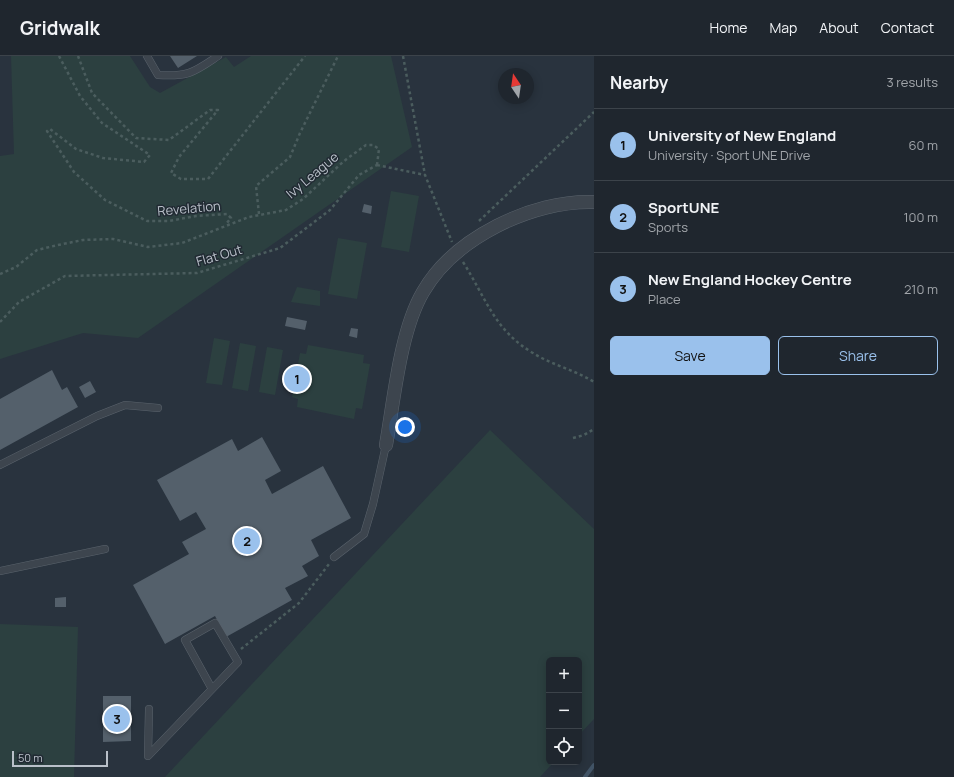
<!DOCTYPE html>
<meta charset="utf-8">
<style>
:root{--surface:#1f262e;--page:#2c323a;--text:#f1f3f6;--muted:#a1a5aa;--line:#3c434a;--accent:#9ac1ec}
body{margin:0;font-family:Manrope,sans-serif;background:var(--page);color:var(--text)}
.controls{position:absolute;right:12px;bottom:12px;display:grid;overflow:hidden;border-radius:6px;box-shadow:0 2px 10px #0003}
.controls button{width:36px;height:36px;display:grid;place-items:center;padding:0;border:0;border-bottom:1px solid var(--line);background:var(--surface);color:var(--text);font:20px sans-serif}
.compass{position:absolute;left:498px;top:12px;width:36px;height:36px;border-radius:50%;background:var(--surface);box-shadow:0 2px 10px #0003;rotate:347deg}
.scale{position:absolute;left:12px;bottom:10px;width:96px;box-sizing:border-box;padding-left:4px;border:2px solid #b9c0c9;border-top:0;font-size:11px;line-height:14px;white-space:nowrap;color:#b9c0c9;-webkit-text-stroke:3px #212a33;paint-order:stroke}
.you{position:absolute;left:405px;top:371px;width:14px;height:14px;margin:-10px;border:3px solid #fff;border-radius:50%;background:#1a73e8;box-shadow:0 0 0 6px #1a73e833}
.badge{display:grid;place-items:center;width:26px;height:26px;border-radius:50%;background:var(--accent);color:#111;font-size:13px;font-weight:700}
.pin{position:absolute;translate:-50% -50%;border:2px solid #fff;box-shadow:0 1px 4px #0006}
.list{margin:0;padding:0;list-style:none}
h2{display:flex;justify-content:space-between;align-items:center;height:52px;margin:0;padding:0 16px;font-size:17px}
h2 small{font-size:13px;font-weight:400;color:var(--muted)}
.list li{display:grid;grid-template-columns:26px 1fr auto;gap:12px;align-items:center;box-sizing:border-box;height:72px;padding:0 16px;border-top:1px solid var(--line)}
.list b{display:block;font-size:15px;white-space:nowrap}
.list p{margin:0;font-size:13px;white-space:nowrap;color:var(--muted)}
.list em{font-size:13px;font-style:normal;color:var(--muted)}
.actions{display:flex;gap:8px;padding:12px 16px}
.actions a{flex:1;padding:9px 0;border:1px solid var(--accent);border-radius:6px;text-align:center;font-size:14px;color:var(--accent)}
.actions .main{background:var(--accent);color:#111}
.icon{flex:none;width:22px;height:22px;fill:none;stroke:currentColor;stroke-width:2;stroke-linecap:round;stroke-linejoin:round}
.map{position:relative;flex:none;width:594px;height:721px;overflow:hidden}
header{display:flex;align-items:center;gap:24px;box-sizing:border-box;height:56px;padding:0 20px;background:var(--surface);border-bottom:1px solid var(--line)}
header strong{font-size:19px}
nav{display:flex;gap:22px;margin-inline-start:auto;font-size:14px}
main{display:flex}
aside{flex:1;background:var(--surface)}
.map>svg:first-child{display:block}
.green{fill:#2c4040}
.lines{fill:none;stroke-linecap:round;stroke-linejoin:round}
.stream{stroke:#415365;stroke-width:4}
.building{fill:#54606b}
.lane-casing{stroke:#5a636c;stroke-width:8}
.street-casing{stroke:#5a636c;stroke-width:14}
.path{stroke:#4b5d5e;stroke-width:2.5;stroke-dasharray:3 3;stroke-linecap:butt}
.lane{stroke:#3d454e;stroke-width:7}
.street{stroke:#3d454e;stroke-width:13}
.labels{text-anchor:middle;stroke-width:3;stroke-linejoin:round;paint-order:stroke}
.street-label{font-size:13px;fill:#b9c0c9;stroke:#212a33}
</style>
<header>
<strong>Gridwalk</strong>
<nav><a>Home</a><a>Map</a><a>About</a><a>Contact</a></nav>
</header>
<main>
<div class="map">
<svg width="594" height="721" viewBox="0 0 594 721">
<rect width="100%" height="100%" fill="#29333e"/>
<!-- green -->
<path class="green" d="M11,0h119l20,31 10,6 66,-36 8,10 17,-11h140l21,91 -274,191 -55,-5 -83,26v-203l14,-2z
M391,135l28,5 -10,56 -28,-5z
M338,182l29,5 -10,56 -29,-5z
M297,231l23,4v15l-29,-4z
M214,282l16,3 -8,44 -16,-2z
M240,287l16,3 -8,45 -16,-3z
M308,289l56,10 -1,8 7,1 -8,45 -6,-1 -2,11 -57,-12 1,-8 -6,-2 8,-44 6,1z
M267,291l16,3 -8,45 -16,-3z
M490,374l104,99v190l-15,16v-75h-30v102h5l-14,15h-375z
M0,568l78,3 -4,150h-74z"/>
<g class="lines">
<!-- stream -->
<path class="stream" d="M585,721l9,-12"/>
</g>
<!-- building -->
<path class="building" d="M170,0h27l-19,12z
M364,148l8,2 -1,8 -9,-2z
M287,261l20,4 -2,9 -20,-4z
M351,272l7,1 -1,9 -8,-2z
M52,314l10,20 5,-3 11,20 -78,43v-51z
M90,325l6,11 -11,6 -6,-11z
M262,381l19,34 -16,9 7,14 51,-28 28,52 -40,22 8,16 -17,10 6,10 -23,12 7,12 -66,37 -11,-21 -50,28 -32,-59 56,-31 -7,-12 24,-13 -10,-17 -16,9 -23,-41 75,-41 6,12z
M66,541v10h-11v-9z
M103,640h28v45l-28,1z"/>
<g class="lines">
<defs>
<path id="lane" d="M147,0l11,19c31,2 36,-3 60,-19
M0,409l97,-49 28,-11 33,3
M334,501l30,-23 9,-30 13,-59
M0,515l105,-22
M149,653l-1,47 90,-94 -23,-39 -30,17 27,49"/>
<path id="street" d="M386,389c8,-45 14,-114 37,-153 31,-54 109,-92 171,-90"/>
</defs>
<!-- lane casing -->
<use href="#lane" class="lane-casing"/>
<!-- street casing -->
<use href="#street" class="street-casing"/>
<!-- path -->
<path class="path" d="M59,0l21,40 22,27 48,32 -6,7 -41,-4 -27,-9 -26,-20 -3,2 27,41 31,28 42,21h22l27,-5 31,-2 4,4 -5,6
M78,0l14,37 44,45 33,2 41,-30h8l-39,47 -8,16 10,6h27l97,-123
M403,0l22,119 27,67
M377,109l48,10
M259,158l-3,-28 34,-29 10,-24 38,-77
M479,165l115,-109
M463,206c23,36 31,68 70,91 19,12 42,17 61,29
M0,218l16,-7 21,-17 21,-5 25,-5 30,-1 35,8 34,-4 67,-26 37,-7 17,-11 41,-38 22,-16h7l6,4 -2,16
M0,266l19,-20 46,-26 132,-3 83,-25 50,-38 29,-35 18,-10
M573,382l11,-3 10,-6
M241,593l58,-46 30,-39"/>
<!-- lane -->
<use href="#lane" class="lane"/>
<!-- street -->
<use href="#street" class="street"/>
</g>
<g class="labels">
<!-- street labels -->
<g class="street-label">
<text transform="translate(312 119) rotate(-40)" y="5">Ivy League</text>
<text transform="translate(189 152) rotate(-5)" y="5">Revelation</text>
<text transform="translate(219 199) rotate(-16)" y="5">Flat Out</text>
</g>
</g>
</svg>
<div class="controls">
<button>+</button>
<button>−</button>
<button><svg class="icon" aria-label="locate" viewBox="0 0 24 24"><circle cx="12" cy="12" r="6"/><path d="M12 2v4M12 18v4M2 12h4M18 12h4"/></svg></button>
</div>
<svg class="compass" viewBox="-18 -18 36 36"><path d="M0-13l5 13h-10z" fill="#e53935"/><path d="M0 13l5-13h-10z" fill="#a1a5aa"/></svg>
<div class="scale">50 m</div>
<div class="you"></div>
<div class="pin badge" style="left:297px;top:323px">1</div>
<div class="pin badge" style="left:247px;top:485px">2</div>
<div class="pin badge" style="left:117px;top:663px">3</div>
</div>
<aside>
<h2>Nearby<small>3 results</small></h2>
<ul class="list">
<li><span class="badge">1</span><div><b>University of New England</b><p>University · Sport UNE Drive</p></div><em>60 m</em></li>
<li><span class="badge">2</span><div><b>SportUNE</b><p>Sports</p></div><em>100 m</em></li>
<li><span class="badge">3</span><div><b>New England Hockey Centre</b><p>Place</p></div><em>210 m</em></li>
</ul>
<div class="actions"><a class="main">Save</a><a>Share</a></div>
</aside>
</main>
